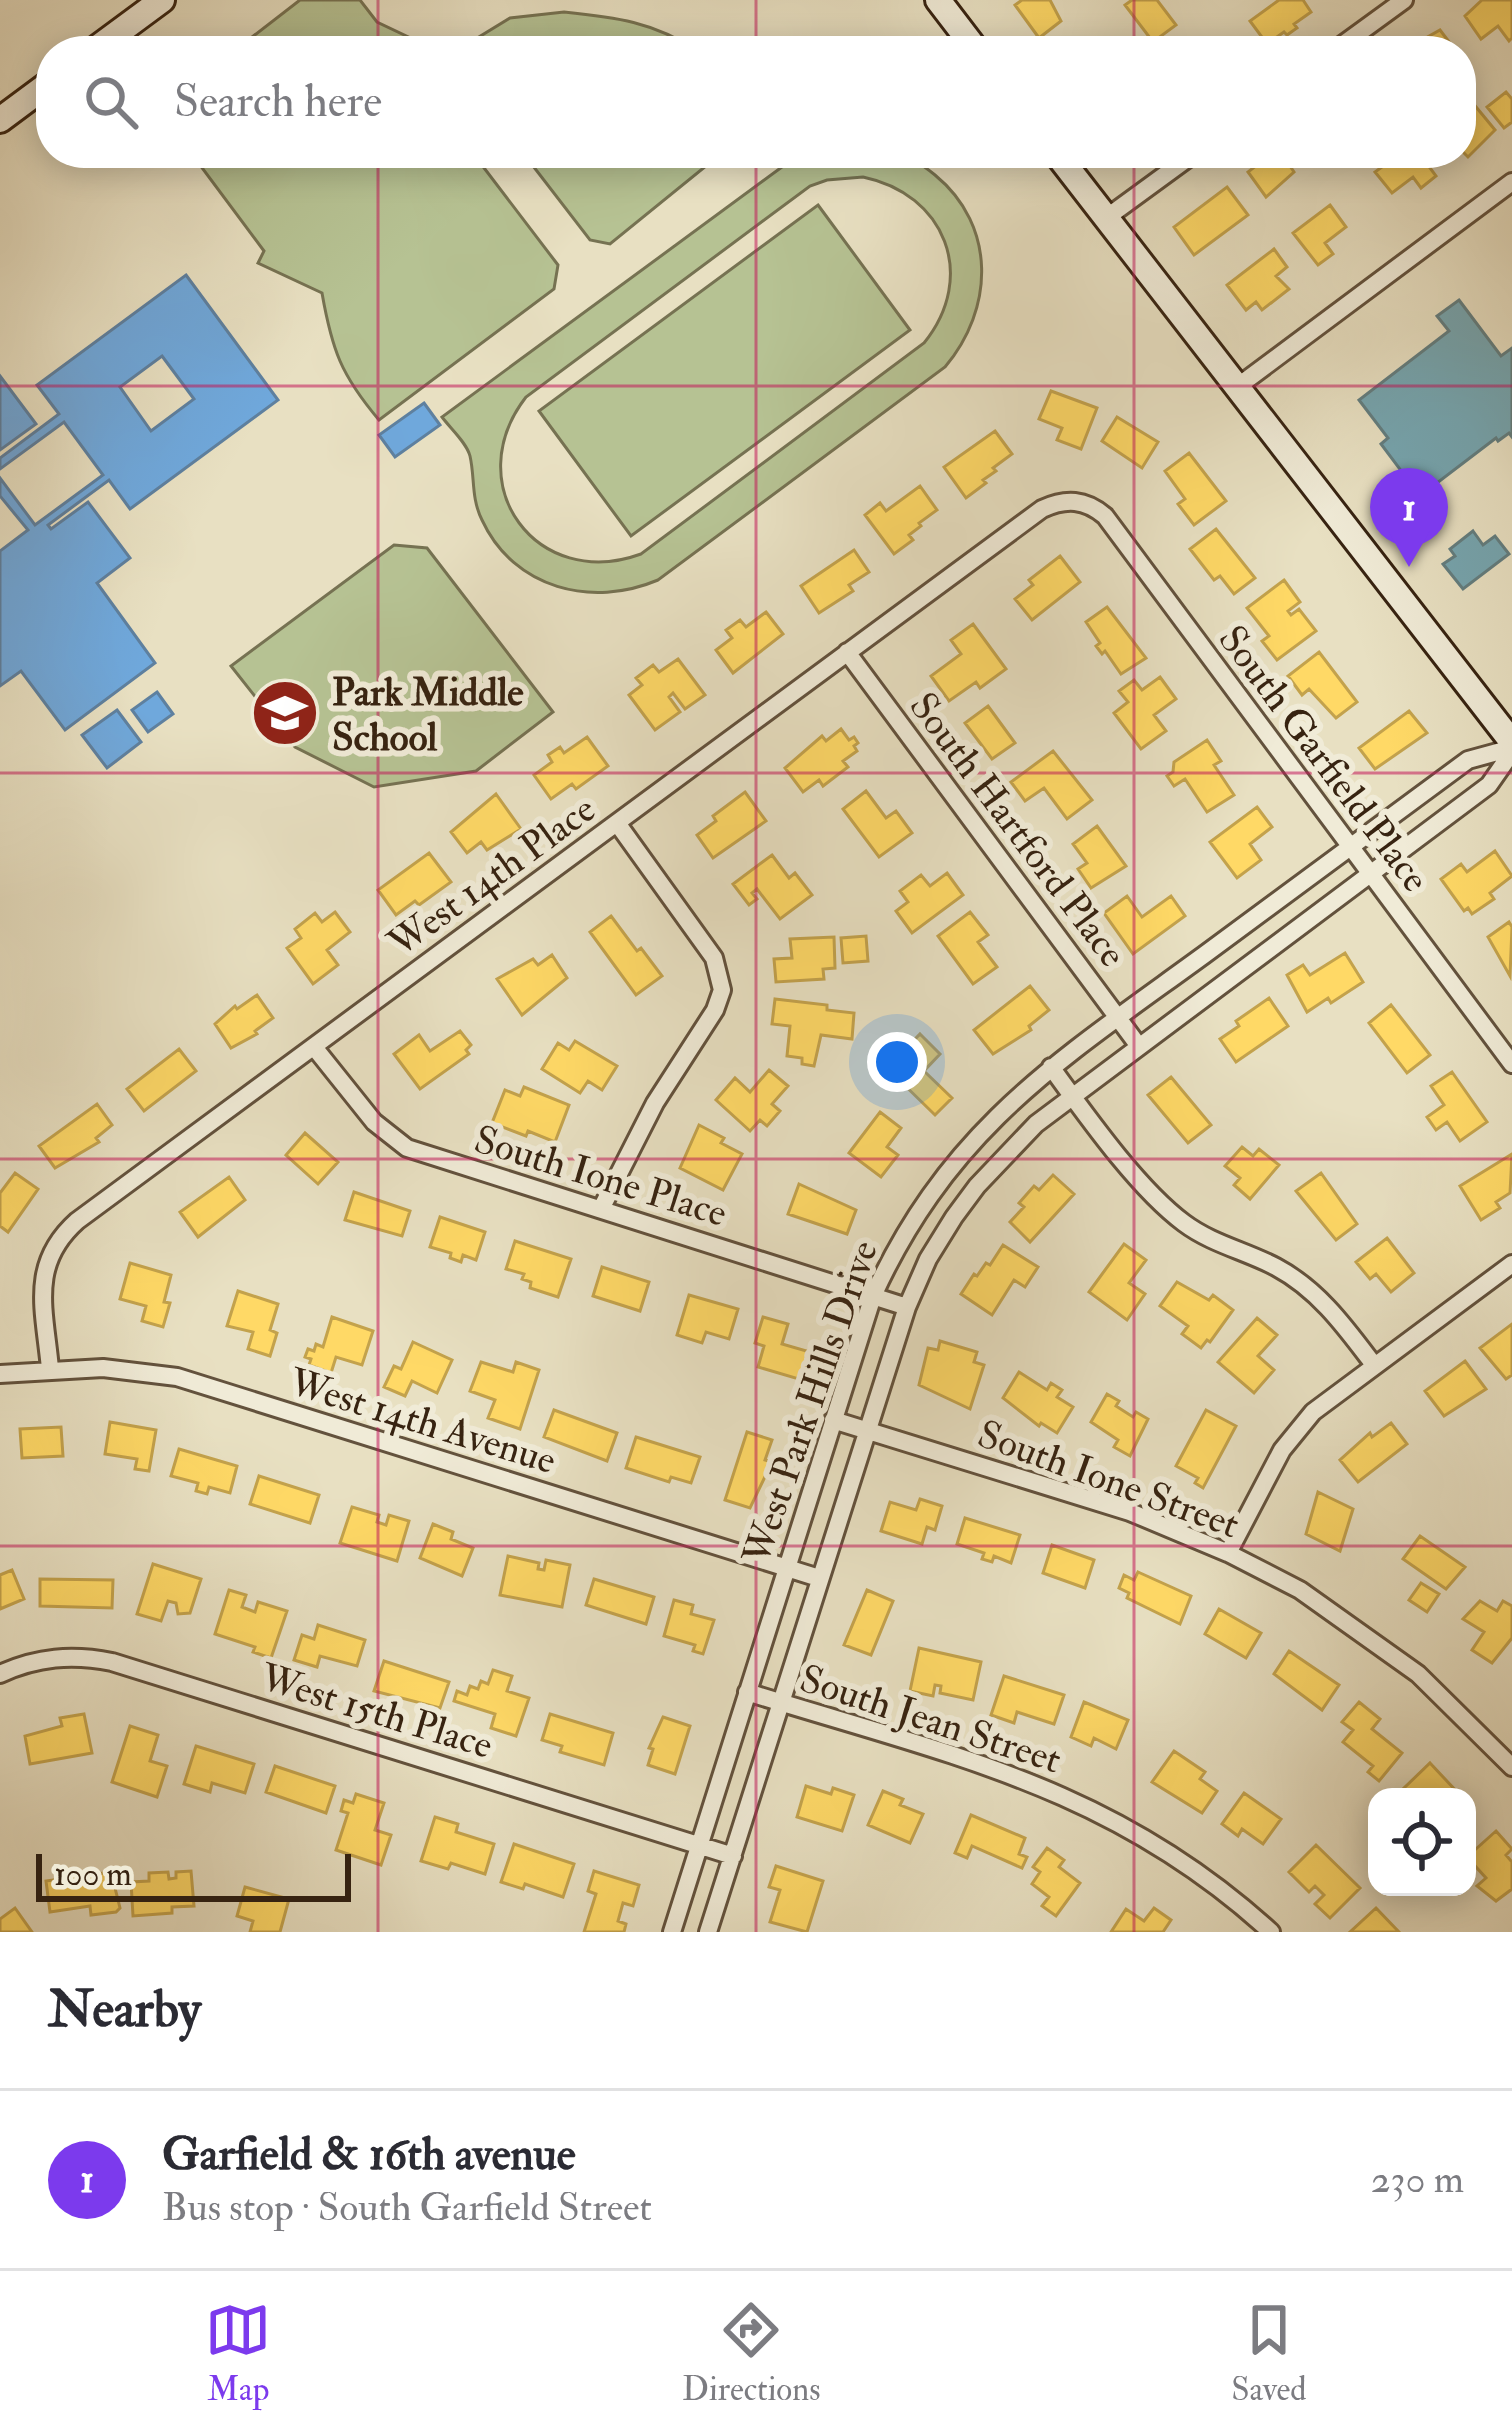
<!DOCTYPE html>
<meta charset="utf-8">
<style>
:root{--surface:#fff;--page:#f2f2f3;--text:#2b2b33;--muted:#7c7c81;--line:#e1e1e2;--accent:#7c3aed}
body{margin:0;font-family:"IM FELL Double Pica",serif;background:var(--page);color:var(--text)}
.controls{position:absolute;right:36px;bottom:36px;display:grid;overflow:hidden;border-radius:24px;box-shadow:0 6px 30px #0003}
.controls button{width:108px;height:108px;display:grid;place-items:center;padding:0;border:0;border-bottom:3px solid var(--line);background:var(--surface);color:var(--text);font:60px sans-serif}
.scale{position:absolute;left:36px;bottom:30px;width:315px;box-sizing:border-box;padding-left:12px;border:6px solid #372311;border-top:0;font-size:33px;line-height:42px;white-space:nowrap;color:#372311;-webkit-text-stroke:9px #f0ebd7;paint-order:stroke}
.you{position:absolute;left:897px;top:1062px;width:42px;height:42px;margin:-30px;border:9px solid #fff;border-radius:50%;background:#1a73e8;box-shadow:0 0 0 18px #1a73e833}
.badge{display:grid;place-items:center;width:78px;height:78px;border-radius:50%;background:var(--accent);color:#fff;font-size:39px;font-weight:700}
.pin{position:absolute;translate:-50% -99px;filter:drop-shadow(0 3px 6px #0008)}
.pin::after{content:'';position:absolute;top:63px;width:42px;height:36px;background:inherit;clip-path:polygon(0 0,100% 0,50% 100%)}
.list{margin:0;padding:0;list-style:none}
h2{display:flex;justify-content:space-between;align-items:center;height:156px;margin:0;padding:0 48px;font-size:51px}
h2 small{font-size:39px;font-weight:400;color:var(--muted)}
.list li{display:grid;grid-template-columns:78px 1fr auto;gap:36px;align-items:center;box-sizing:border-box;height:180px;padding:0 48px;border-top:3px solid var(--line)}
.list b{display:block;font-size:45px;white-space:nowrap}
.list p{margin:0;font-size:39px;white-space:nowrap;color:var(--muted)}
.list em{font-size:39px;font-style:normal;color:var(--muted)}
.icon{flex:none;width:66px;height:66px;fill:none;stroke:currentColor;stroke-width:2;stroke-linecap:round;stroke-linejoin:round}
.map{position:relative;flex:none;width:1512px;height:1932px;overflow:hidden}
.search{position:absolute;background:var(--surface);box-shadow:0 6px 30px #0003;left:36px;right:36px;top:36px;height:132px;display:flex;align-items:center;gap:30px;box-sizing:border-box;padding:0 42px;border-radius:48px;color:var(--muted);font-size:45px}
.sheet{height:336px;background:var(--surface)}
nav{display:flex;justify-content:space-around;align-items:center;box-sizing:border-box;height:168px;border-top:3px solid var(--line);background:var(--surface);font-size:33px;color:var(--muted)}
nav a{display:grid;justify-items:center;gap:6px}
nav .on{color:var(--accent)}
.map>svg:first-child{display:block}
.green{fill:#b6c293;stroke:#767252;stroke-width:3;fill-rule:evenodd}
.homes{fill:#ffd966;stroke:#c3a24c;stroke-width:3}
.schools{fill:#6fa8dc;stroke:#5e809f;stroke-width:3;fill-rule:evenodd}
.public{fill:#76a5af;stroke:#637e80;stroke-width:3}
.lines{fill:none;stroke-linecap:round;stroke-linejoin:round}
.street-casing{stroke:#63523d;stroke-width:22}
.secondary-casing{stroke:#372311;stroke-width:30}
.street{stroke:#f0ebd7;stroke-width:16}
.secondary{stroke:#f0ebd7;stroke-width:24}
.grid{fill:none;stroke:#c2185b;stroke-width:3;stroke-opacity:0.55}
.labels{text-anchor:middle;stroke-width:12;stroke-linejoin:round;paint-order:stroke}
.poi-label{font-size:39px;font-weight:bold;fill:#372311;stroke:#f0ebd7;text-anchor:start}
.street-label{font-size:39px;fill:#372311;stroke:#f0ebd7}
</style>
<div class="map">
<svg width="1512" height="1932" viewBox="0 0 1512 1932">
<rect width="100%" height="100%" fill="#e8e0c2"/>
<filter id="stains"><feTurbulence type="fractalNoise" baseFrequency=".00167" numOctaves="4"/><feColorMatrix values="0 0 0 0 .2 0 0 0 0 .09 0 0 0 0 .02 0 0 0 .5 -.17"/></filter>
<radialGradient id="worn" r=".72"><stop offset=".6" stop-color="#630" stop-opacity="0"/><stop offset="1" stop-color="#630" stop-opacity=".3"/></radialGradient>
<!-- green -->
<path class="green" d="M300,0h60l17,22 61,29h-204z
M564,12c50,5 91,10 133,39h-241l54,-33z
M191,153h290l-3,7 80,105 -4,24 -175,131c-38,-45 -47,-70 -57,-127l-64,-30 6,-12z
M523,153h199l-112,91 -20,-4z
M801,153c30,0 64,-5 93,0 15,2 30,13 41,22 62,51 59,134 10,192l-287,213c-66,28 -144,9 -176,-60 -11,-22 -7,-42 -12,-64 -3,-13 -20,-28 -28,-39zM863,177c82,17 115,99 61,166l-283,211c-104,38 -183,-69 -115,-157l284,-211 17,-6z
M818,205l92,125 -279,206 -92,-125z
M394,545l33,3 126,164 -77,59 -102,16 -79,-40 -64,-81z"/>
<!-- homes -->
<path class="homes" d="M1022,0h28l11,21 -22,17 -24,-33z
M1132,0h25l19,25 -23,17 -28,-37z
M1279,0h24l8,12 -17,12 3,4 -10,7 -3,-3 -17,12 -17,-23z
M1512,0v38l-3,3 -11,-15 -17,13 -16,-23 17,-16z
M1440,30l16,21h-45l13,-12z
M1506,92l6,7v23l-8,6 -17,-21z
M1472,102l23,28 -27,27 -7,-7v-37z
M1272,153h9l13,19 -28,25 -18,-25z
M1401,153h18l17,23 -15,12 -8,-11 -21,16 -17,-21z
M1227,187l21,28 -54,40 -20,-28z
M1330,205l16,22 -21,16 8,11 -15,11 -25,-32z
M1274,249l13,18 -11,9 13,13 -27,21 -6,-8 -10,8 -19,-25z
M1051,391l46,17 -16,41 -24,-9 5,-12 -23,-9z
M1117,417l41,25 -16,26 -40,-27z
M995,431l17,23 -19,14 3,3 -13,9 3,3 -20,15 -22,-31z
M1189,453l37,48 -32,24 -16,-21 7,-5 -20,-28z
M920,486l17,24 -18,13 2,3 -12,9 4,5 -19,14 -29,-39 15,-12 6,8z
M1216,529l39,49 -21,16 -14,-18 -6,4 -24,-31z
M854,550l15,22 -20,13 4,6 -34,22 -18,-27z
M1060,556l20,26 -48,38 -17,-21 18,-14 -4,-5z
M1284,580l16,22 -12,9 3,4 8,-6 17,22 -39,29 -15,-19 7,-5 -22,-28z
M1107,607l39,51 -25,16 -16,-23 -3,3 -6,-8 4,-3 -14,-21z
M766,612l17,22 -50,39 -17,-23 16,-12 -6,-8 14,-10 6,7z
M973,624l33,45 -26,19 -4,-6 -27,19 -18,-25 30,-22 -10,-14z
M1319,652l38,50 -21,16 -27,-29 -7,6 -14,-19z
M678,659l27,36 -20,14 -12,-16 -4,4 11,15 -25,18 -26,-35 13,-10 -6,-7 17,-13 6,7z
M1160,677l16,22 -22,16 12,16 -25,18 -27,-36 14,-11 -9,-11 15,-11 8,10z
M988,706l27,37 -23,16 -27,-36z
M1409,711l18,22 -52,36 -16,-21z
M841,729l8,11 5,-3 4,6 -4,3 3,5 -14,10 5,6 -25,19 -4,-6 -16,12 -18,-24 37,-32 4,5z
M587,737l21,29 -32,23 -4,-5 -21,15 -17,-24 18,-13 -4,-7 12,-8 4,6z
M1207,740l14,21 -7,4 20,30 -27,17 -22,-33 -11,7 -7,-10 6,-4 1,-10z
M1053,751l39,49 -25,19 -23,-31 -19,13 -14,-19z
M866,791l20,27 10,-7 16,22 -33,24 -36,-48z
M745,792l21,29 -53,37 -16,-23 19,-14 -3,-5z
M496,794l25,35 -34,21 -6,-8 -14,11 -16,-21z
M1257,807l15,20 -22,17 11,16 -24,18 -27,-36z
M1097,826l29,40 -35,22 -13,-19 9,-6 -14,-19z
M1495,851l17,25 -22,17 4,6 -22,15 -4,-6 -4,3 -23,-32 20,-15 6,8z
M429,853l22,29 -32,23 -4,-4 -19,14 -18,-25z
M772,855l17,23 6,-5 17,22 -32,24 -23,-30 -5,4 5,6 -8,6 -16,-21z
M947,873l16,22 -51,38 -16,-22 12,-9 -8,-11 21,-16 9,11z
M1127,896l15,21 29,-21 14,20 -52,38 -29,-41z
M335,912l15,20 -23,18 11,15 -25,19 -26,-36 14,-10 -6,-9 20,-16 7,9z
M970,912l18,23 -10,7 19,25 -24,17 -35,-48z
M611,916l26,35 4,-3 21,28 -26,19 -46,-63z
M1509,922l3,5 -2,49 -22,-39z
M866,936l2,25 -25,2 -2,-25z
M834,937l1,31 -12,1 1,10 -48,3 -2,-23 18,-1 -2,-19z
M1345,953l18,29 -32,21 -3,-5 -21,14 -20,-37 16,-10 7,10z
M552,955l15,23 -45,37 -25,-36 36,-20 5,6z
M1030,986l19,24 -20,16 2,4 -38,24 -19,-24z
M257,995l16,23 -18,13 2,3 -26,14 -16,-24 20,-18 2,3z
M1269,998l19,28 -52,36 -16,-23 19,-13 -3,-5z
M775,999l52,6v5l27,3 -2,26 -31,-4 -7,31 -12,-2v-6l-15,-2 3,-30 -18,-2z
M1391,1005l39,50 -23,18 -38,-50z
M460,1031l11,14 -5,5 3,4 -49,35 -26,-35 25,-19 11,16z
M920,1034l20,20 -16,17 28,27 -17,17 -48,-47z
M575,1041l42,25 -15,24 -14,-9 -8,12 -38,-24 16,-26 11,7z
M179,1049l17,22 -52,40 -17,-22z
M769,1070l19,16 -16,18 8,7 -13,15 -7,-6 -10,11 -34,-31 19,-22 15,14z
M1452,1072l35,50 -27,19 -13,-19 -11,8 -9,-13 17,-12 -13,-19z
M1171,1077l40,48 -23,18 -40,-48z
M524,1087l45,18 -14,37 -27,-11 -2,5 -34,-13 13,-33 15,6z
M97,1104l15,21 -16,13 3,4 -44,26 -16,-22z
M880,1112l21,16 -14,19 11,8 -17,22 -32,-24z
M699,1125l25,13 -3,5 21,11 -19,36 -43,-22z
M305,1133l33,29 -20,22 -32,-29z
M1242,1147l11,9 6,-7 20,16 -29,34 -16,-14 6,-7 -15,-12z
M1512,1154l-2,39 -14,9 4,6 -19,12 -21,-34z
M15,1173l23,16 -30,43 -8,-6v-33z
M1321,1173l36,51 -21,16 -40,-49z
M1053,1175l21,19 -44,48 -20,-20 14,-15 -5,-4 15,-17 5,4z
M229,1177l16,23 -47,37 -18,-25z
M799,1184l57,26 -9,24 -59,-20z
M354,1192l56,19 -8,25 -57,-16z
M440,1217l45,15 -9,28 -13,-5 -2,7 -11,-4 1,-5 -21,-6z
M1387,1238l27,35 -23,19 -15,-18 -6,5 -14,-17z
M515,1241l56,18 -13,38 -28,-9 1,-6 -9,-3 2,-5 -18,-5z
M1124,1244l22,16 -17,23 16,11 -18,26 -38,-28z
M1003,1245l35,22 -13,20 -11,-7 -22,35 -31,-21 13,-20 3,2 9,-13 4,2z
M130,1263l41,12 -7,27 6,1 -7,24 -21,-6 4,-15 -26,-7z
M602,1267l47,15 -9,29 -47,-15z
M1177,1282l32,18 4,-5 20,15 -23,32 -3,-2 -6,8 -19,-14 6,-8 -28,-20z
M238,1291l40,13 -8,26 7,3 -7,23 -22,-7 5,-17 -26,-6z
M689,1295l49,14 -9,30 -23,-7 -4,11 -25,-8z
M332,1317l41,14 -11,34 -26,-8 -5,16 -22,-8 2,-6 -6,-2 3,-8 6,2 2,-7 7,3z
M763,1317l25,7 -6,20 28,8 -8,28 -44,-13 6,-21 -9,-3z
M1257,1318l20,17 -19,21 16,14 -20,23 -36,-31z
M1512,1324v51l-6,4 -26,-31z
M940,1341l37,11 -3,10 10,3 -14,44 -51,-24 9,-37 10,2z
M413,1342l39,18 -15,33 -25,-12 -7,15 -21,-9 10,-21 7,3z
M1465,1361l21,28 -42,27 -19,-25z
M481,1362l32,10 3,-10 23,8 -19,59 -32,-11 7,-18 -25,-9z
M1019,1372l28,18 4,-7 11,7 -5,7 16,10 -16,26 -16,-10 -2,3 -36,-28z
M1107,1394l12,7 -3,5 17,11 3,-5 12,7 -18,37 -16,-9 4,-7 -27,-18z
M554,1410l63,23 -10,28 -63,-24z
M1206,1410l30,16 -33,62 -8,-5 3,-5 -22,-12z
M110,1422l46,8 -7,41 -14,-2 2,-10 -32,-5z
M1391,1423l16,21 -49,38 -18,-22 30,-27 2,4z
M61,1427l2,29 -41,2 -2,-29z
M747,1432l25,8 -7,20 7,2 -22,46 -25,-8z
M636,1437l64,20 -9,26 -20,-6 -2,5 -43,-14z
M179,1449l58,17 -7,27 -21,-6 -2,7 -11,-3 2,-8 -27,-7z
M259,1476l60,19 -9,28 -60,-19z
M1318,1492l35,17 -13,42 -34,-17z
M920,1499l22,7 -7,24 -8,-3 -5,17 -41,-13 9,-29 26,8z
M352,1507l27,8 -2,7 9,3 3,-10 20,6 -12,40 -57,-18z
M965,1518l55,17 -9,28 -17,-7 -2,6 -10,-3 2,-6 -27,-9z
M433,1524l20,8 -2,7 22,9 -11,28 -42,-18z
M1420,1536l45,31 -19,22 -43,-30z
M1052,1545l42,15 -9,28 -42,-15z
M508,1556l31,7 -1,6 6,1 2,-10 24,5 -8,42 -62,-12z
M153,1564l48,15 -11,34 -12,1 -2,-11 -8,-2 -7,20 -24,-7z
M12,1570l12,29 -24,10v-34z
M1138,1572l53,24 -11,28 -53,-26 2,-5 -10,-5 5,-13 10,5z
M40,1579l73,1 -1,28 -72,-2z
M594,1579l60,18 -8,27 -60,-19z
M1421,1583l18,11 -12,18 -18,-12z
M229,1590l17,5 -4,12 13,5 3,-10 29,9 -16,47 -18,-6 2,-5 -40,-13z
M867,1590l26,11 -22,54 -27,-10z
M674,1600l19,5 -2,9 23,6 -11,34 -10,-3 2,-6 -31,-9z
M1480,1601l17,10 6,-10 9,5v32l-20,25 -20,-13 12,-18 -21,-13z
M1219,1609l42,24 -15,25 -41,-24z
M318,1625l47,15 -8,26 -37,-10 -3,11 -23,-7 8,-25 12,4z
M919,1648l62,14 -8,38 -33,-7 1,-7 -6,-1 -2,11 -23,-5z
M1289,1651l50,34 -17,25 -48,-36z
M384,1661l65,21 -9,26 -66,-17z
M493,1670l19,6 -5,15 22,7 -13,38 -25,-8 4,-14 -41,-13 3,-10 10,4 3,-9 8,3 3,-8 7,3z
M1004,1676l60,19 -10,29 -37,-12 -3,11 -23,-8z
M1084,1702l44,18 -12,29 -22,-11 -3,8 -20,-9z
M1359,1702l21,17 -8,10 30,24 -23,28 -11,-9 5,-6 -30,-24 10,-12 -11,-8z
M84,1714l8,39 -62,11 -5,-28 37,-10 -2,-8z
M550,1714l63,19 -9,32 -44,-13 2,-6 -20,-6z
M663,1717l27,9 -15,48 -27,-9 5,-16 -4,-1z
M130,1726l28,9 -8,26 17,5 -10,31 -45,-15z
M196,1746l58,18 -9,29 -33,-10 -2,9 -26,-8z
M1174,1751l31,21 -5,7 17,12 -15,22 -50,-31z
M1430,1763l29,31 -3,3h-43l-9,-9z
M275,1766l60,20 -9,27 -60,-21z
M806,1786l25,8 2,-6 21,7 -12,36 -45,-14z
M883,1791l20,8 -3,6 23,9 -13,29 -42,-18z
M1244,1793l37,26 -18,25 -21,-15 -4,7 -16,-12z
M356,1794l28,9 -9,27 16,5 -10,30 -45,-15 12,-37 -7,-2 3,-11 9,3z
M971,1815l54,23 -6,16 8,3 -5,11 -50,-22 -5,12 -12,-5z
M435,1817l23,7 -2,8 38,12 -9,30 -34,-11 -3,6 -27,-8z
M1496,1831l16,18 -6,6 6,7v27l-16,12 -19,-15 9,-8 -19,-21z
M514,1844l60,20 -11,33 -38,-13 -2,5 -22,-7z
M1316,1845l44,43 -30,30 -15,-14 9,-9 -9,-9 -6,6 -20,-20z
M1047,1848l17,12 -5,7 21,16 -24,33 -14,-10 7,-9 -17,-13 8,-12 -7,-5z
M776,1866l47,15 -16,51 -37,-10 10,-32 -11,-3z
M191,1871l3,35 -22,1v6l-39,3 -2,-34 18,-1v-8l19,-1 1,7 7,-1v-6z
M594,1871l45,14 -6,21 -10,-3 -5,18 8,3 -2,8h-40l12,-38 -8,-3z
M111,1872l9,36 -4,4 -25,3 -1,-9 -40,6 -4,-31z
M245,1887l44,12 -9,33h-30l3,-11 -16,-5z
M15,1908l17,24h-32v-13z
M1154,1908l17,12 -8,12h-52l15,-23 18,12z
M1376,1908l23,24h-49z"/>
<!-- schools -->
<path class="schools" d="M186,275l92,125 -148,109 -21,-29 -61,45 3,4 37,-27 42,56 -33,25 58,80 -90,67 -44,-59 -21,15v-135l28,-21 -28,-34v-18l35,47 68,-50 -39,-53 -64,47v-11l59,-44 -22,-29zM162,356l32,43 -43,32 -31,-44z
M0,376l36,48 -36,26z
M424,403l16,22 -45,32 -16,-22z
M157,692l16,22 -25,18 -16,-22z
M117,710l24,32 -34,26 -25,-33z"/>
<!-- public -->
<path class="public" d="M1459,300l42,56 11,-8v89l-3,-4 -11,8 -2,-3 -76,58 -39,-52 7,-6 -29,-38 90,-69 -12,-15z
M1473,531l10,14 12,-9 14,18 -46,35 -20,-25 12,-8 -5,-7z"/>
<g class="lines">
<defs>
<path id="street" d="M1334,51l70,-51
M1106,218l89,-65
M1237,387l275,-205
M847,652l291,393
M314,1047l60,75 33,26 500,159
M1051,1067c35,48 86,121 133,156 28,21 62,28 92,44 43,23 70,61 98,98
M601,1209l54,-106 60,-93 7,-20 -8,-32 -97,-135
M50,1369c-5,-58 -22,-104 27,-148l965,-712c24,-11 43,-10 63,7l407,548
M0,1374l103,-6 74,9 642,201
M833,1420l297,92 98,41 72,37 118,84 94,93
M1228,1553l54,-103 31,-38 199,-148
M0,1674c37,-17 72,-20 112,-12l621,194
M747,1692c198,62 365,94 524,240
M672,1932l201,-636c77,-169 187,-236 331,-341 88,-65 176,-130 264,-195l44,-12
M708,1932l199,-625 21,-48 26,-42 23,-31 59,-62 453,-339 23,-33"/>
<path id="secondary" d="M938,0l39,51
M93,51l69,-51
M0,120l51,-38
M1056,153l456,589"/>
</defs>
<!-- street casing -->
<use href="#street" class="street-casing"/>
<!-- secondary casing -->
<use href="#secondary" class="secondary-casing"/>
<!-- street -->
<use href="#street" class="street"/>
<!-- secondary -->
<use href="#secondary" class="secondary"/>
</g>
<!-- grid -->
<path class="grid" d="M378,0v51M756,0v51M1134,0v51M378,153v1779M756,153v1779M1134,153v1779M0,386h1512M0,773h1512M0,1159h1512M0,1546h1512"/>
<!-- icons -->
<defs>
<symbol id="school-disc" viewBox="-11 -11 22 22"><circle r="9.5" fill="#8f2418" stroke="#f0ebd7"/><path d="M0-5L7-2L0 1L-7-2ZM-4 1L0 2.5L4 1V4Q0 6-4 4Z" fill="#fff"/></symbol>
</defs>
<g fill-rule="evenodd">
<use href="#school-disc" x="247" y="675" width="76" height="76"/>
</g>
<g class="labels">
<!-- poi labels -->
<g class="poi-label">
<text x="332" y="705">Park Middle<tspan x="332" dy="45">School</tspan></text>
</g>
<!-- street labels -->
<g class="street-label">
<text transform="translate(1325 758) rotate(53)" y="14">South Garfield Place</text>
<text transform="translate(1019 829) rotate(53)" y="14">South Hartford Place</text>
<text transform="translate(491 875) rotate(-36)" y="14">West 14th Place</text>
<text transform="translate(601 1175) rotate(17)" y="14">South Ione Place</text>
<text transform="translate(809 1402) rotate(-71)" y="14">West Park Hills Drive</text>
<text transform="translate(423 1420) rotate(17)" y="14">West 14th Avenue</text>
<text transform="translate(1109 1478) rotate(20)" y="14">South Ione Street</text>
<text transform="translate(377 1710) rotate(17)" y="14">West 15th Place</text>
<text transform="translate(931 1718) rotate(18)" y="14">South Jean Street</text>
</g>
</g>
<rect width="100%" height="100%" filter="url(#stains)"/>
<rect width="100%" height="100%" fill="url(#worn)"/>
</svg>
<div class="controls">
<button><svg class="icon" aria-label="locate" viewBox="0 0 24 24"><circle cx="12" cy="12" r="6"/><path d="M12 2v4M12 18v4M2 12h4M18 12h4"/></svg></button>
</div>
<div class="scale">100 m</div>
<div class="you"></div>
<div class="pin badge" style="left:1409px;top:567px">1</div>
<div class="search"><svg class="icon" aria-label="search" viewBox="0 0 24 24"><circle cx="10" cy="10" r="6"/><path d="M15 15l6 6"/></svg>Search here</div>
</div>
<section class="sheet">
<h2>Nearby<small></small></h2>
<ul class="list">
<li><span class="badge">1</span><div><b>Garfield &amp; 16th avenue</b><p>Bus stop · South Garfield Street</p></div><em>230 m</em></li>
</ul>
</section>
<nav>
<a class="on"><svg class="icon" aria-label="map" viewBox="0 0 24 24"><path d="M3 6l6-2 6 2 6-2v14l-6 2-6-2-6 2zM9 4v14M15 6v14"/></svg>Map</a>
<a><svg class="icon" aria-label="directions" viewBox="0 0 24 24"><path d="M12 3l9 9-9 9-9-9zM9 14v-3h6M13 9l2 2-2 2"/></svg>Directions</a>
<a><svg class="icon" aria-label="saved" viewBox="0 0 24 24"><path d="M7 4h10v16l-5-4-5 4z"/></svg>Saved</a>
</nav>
